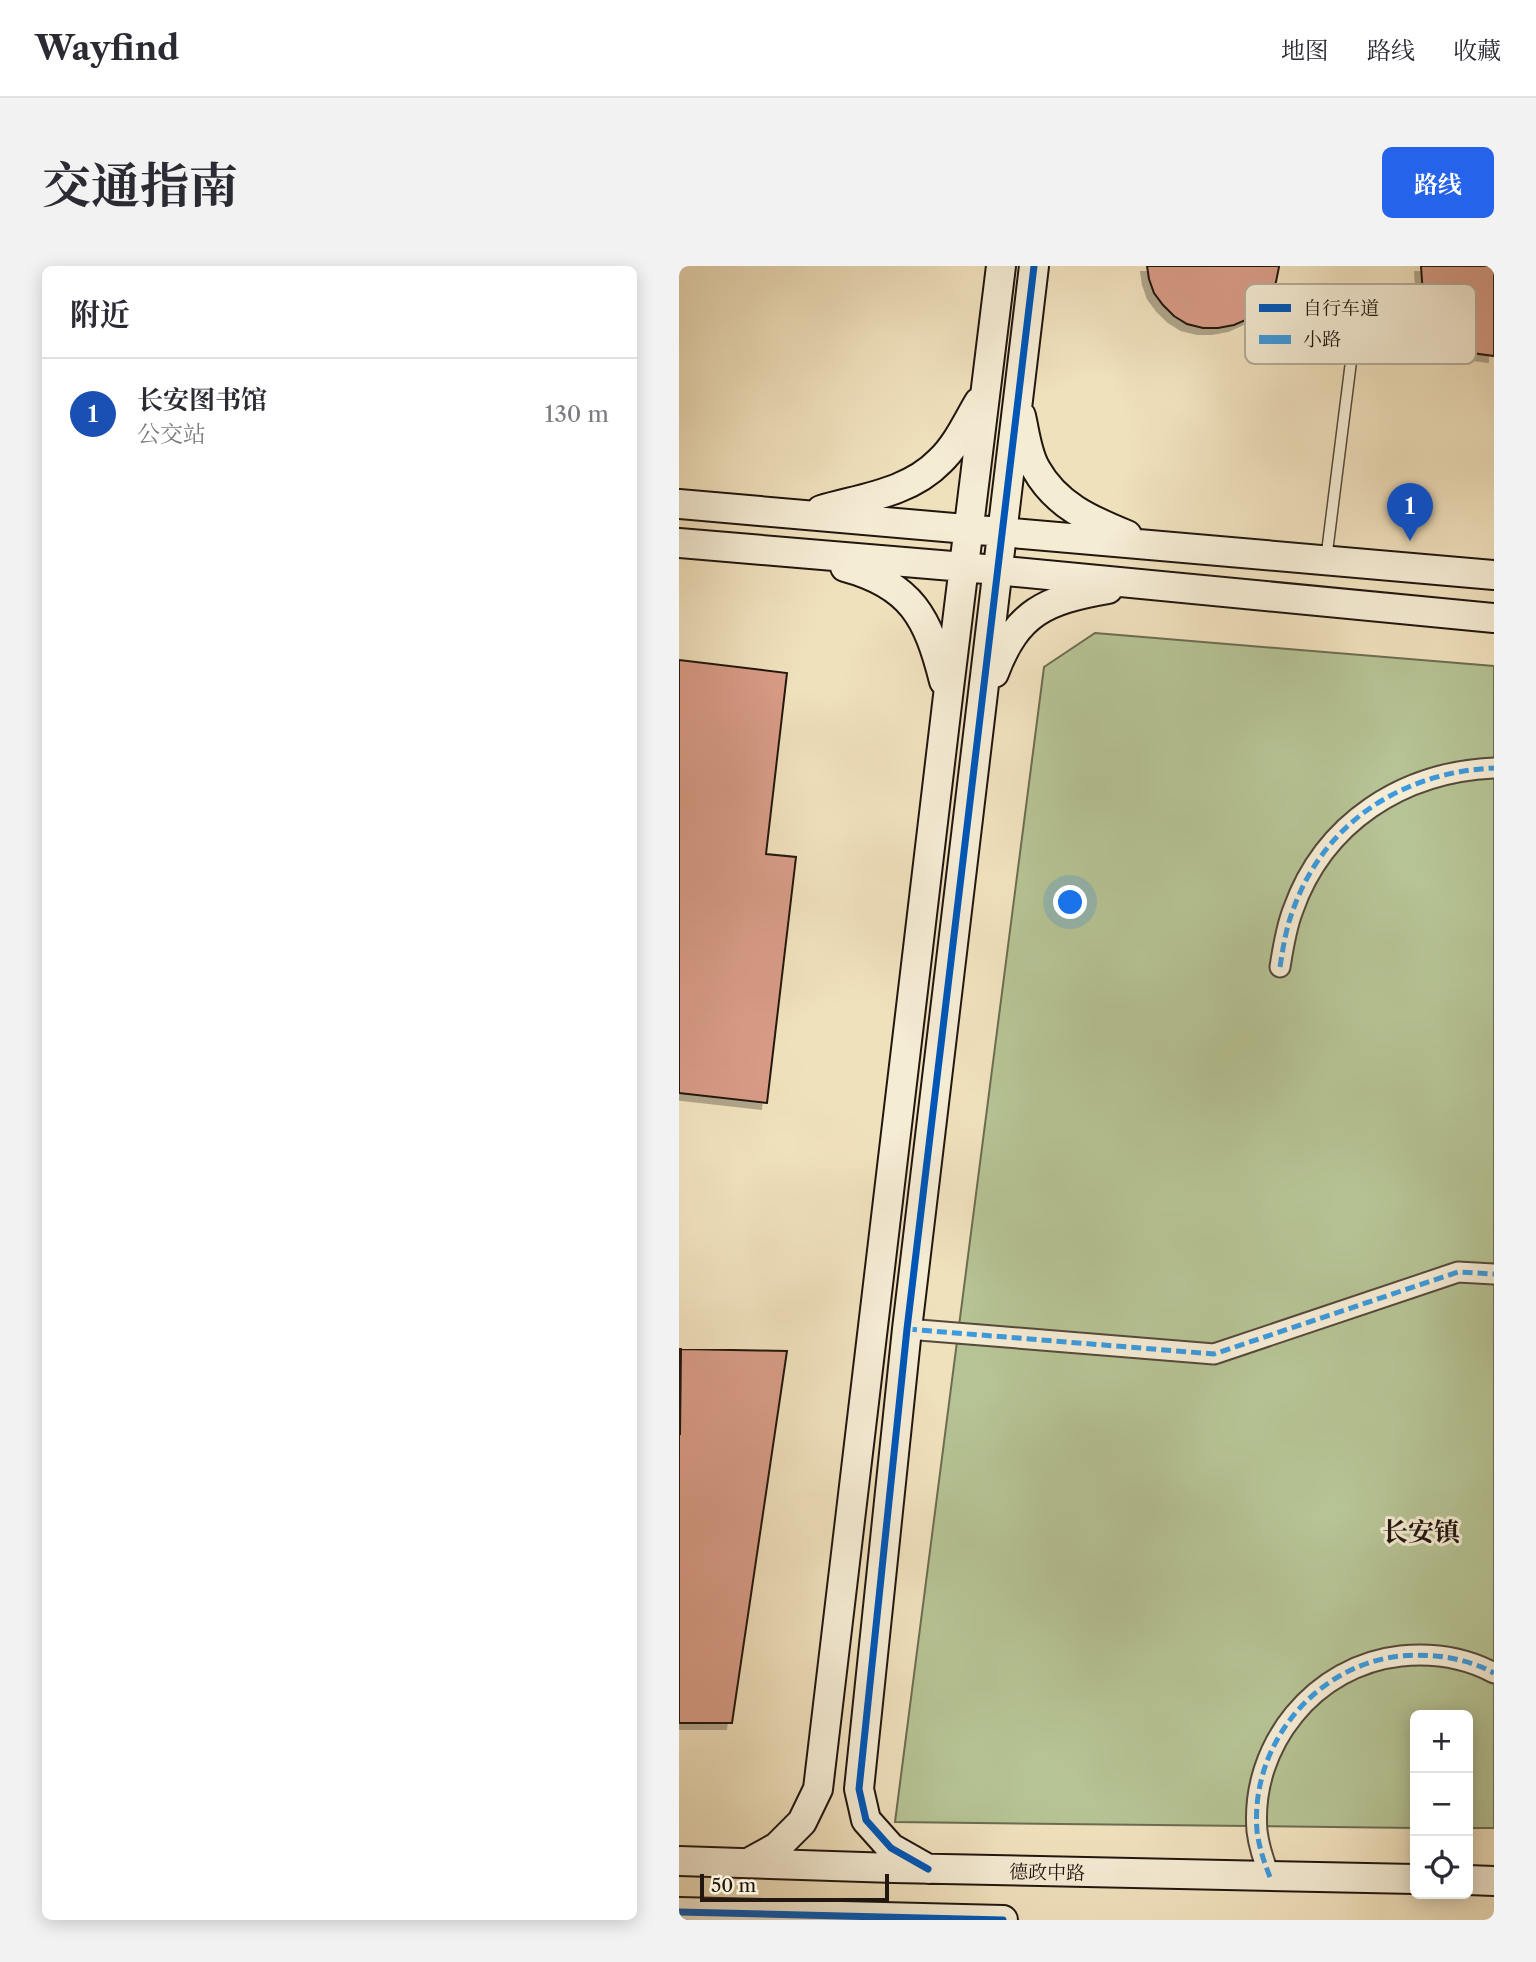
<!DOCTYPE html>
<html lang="zh">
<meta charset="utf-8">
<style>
:root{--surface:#fff;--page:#f2f2f3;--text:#2b2b33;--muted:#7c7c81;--line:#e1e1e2;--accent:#2563eb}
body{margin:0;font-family:"Libre Caslon Text","Noto Serif SC",serif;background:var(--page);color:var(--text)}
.controls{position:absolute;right:21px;bottom:21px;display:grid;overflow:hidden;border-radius:10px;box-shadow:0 4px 18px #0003}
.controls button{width:63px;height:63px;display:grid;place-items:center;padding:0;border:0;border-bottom:2px solid var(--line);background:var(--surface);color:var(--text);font:35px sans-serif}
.scale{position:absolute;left:21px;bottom:18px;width:189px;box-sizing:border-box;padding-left:7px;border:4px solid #211610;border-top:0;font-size:19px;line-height:24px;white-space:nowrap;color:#211610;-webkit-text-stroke:5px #f5ecd4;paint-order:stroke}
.you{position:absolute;left:392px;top:637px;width:24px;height:24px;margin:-18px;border:5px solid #fff;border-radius:50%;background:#1a73e8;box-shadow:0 0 0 10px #1a73e833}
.badge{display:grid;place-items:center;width:46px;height:46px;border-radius:50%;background:var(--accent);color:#fff;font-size:23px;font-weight:700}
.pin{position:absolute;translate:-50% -58px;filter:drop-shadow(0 2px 4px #0008)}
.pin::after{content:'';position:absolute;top:37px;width:24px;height:21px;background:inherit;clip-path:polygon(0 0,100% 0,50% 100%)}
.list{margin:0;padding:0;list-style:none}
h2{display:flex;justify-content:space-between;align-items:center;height:91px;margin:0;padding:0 28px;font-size:30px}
h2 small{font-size:23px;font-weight:400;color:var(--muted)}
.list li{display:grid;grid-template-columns:46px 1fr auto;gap:21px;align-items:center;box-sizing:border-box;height:112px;padding:0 28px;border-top:2px solid var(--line)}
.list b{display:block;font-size:26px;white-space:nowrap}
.list p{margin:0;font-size:23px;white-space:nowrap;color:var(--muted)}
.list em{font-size:23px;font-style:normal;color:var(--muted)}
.icon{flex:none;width:38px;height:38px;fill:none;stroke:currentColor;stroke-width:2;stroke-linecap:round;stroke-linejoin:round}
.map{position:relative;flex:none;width:815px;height:1654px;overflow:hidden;border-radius:10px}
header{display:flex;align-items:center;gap:42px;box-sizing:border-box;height:98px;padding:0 35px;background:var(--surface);border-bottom:2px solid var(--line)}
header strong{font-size:33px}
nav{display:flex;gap:38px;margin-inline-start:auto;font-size:24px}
.intro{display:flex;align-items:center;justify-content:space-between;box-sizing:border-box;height:168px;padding:0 42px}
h1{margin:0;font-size:49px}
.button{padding:18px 32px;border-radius:10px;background:var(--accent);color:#fff;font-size:24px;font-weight:700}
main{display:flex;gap:42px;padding:0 42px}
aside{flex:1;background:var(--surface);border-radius:10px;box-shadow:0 4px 18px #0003}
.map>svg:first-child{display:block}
.green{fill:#b6c394;stroke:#6c6c52;stroke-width:2}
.building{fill:#d89c87;stroke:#211610;stroke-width:2;filter:url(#shadow)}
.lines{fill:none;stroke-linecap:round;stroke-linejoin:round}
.lane-casing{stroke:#55493b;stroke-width:13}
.street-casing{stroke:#55493b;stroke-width:23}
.secondary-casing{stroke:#211610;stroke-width:32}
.lane{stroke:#f5ecd4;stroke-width:10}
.street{stroke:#f5ecd4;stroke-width:19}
.secondary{stroke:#f5ecd4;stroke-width:28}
.quiet{stroke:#3c9ade;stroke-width:5;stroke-dasharray:10 5;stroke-linecap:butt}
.cycleway-casing{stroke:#f5ecd4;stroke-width:11}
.cycleway{stroke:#0057b8;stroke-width:7}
.labels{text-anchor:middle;stroke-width:6;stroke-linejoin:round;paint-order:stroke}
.street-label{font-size:19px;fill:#211610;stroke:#f5ecd4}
.district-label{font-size:26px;font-weight:bold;fill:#211610;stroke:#f5ecd4}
.key{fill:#f5ecd4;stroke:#b5ac99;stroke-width:2}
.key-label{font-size:19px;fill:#211610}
</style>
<header>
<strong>Wayfind</strong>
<nav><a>地图</a><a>路线</a><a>收藏</a></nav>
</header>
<div class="intro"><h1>交通指南</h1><a class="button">路线</a></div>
<main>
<aside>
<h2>附近<small></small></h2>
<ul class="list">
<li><span class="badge" style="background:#1a4fb4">1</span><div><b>长安图书馆</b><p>公交站</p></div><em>130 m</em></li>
</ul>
</aside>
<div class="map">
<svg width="815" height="1654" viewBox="0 0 815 1654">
<defs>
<filter id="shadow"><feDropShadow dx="-6" dy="6" stdDeviation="0" flood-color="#0004"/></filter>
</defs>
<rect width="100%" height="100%" fill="#f0e1bd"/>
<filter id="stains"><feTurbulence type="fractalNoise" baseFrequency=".00286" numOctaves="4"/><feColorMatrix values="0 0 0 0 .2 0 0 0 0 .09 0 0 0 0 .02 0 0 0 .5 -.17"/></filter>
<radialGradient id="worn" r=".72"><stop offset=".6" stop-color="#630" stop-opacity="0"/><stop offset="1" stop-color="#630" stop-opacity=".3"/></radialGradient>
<!-- green -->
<path class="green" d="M416,367l399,33v1162h-26v-113h-53v113l-520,-6 149,-1155z"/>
<!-- building -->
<path class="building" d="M468,0h132v1l-3,15 -6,14 -9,13 -13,10 -14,6 -16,3h-15l-16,-4 -13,-8 -11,-11 -9,-12 -5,-14z
M742,0h73v90l-58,-8 -8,-26 -5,-27z
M0,394l108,13 -21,181 30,3 -29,246 -88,-10z
M0,1083h2l-1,85h-1z
M2,1083l106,2 -55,372h-53v-289z"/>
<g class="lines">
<defs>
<path id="lane" d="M647,294l33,-262"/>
<path id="street" d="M601,701c3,-19 6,-39 13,-57 31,-88 110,-138 201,-142
M228,1063l307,25 244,-82 36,2
M591,1611c-6,-15 -11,-30 -13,-46 -7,-86 58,-166 144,-175 32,-3 65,2 93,17"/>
<path id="secondary" d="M342,150c4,17 6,38 15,53 20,36 54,51 91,66
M0,238l815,71
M142,244c41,-12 88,-17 119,-49 17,-16 27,-39 39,-59
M0,277l285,24 530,51
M166,301c67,18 83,51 99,114
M315,407c23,-61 51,-73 114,-84
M0,1595l215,7 521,11
M69,1597l29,-16 25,-25 16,-33 130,-1093 53,-430
M249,1603l-37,-21 -25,-28 -7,-31 48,-460 127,-1063
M789,1614l26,1
M0,1646l324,8"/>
</defs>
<!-- lane casing -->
<use href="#lane" class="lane-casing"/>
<!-- street casing -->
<use href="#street" class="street-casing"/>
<!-- secondary casing -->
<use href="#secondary" class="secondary-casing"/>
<!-- lane -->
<use href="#lane" class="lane"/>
<!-- street -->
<use href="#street" class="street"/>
<!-- secondary -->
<use href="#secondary" class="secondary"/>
<!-- quiet -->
<path class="quiet" d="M601,701c3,-19 6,-39 13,-57 31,-88 110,-138 201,-142
M228,1063l307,25 244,-82 36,2
M591,1611c-6,-15 -11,-30 -13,-46 -7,-86 58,-166 144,-175 32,-3 65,2 93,17"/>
<defs>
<path id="cycleway" d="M249,1603l-37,-21 -25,-28 -7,-31 48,-460 127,-1063
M0,1646l324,8"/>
</defs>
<!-- cycleway casing -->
<use href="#cycleway" class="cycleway-casing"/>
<!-- cycleway -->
<use href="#cycleway" class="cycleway"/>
</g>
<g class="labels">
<!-- street labels -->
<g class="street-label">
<text transform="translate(368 1606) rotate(1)" y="7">德政中路</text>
</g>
<!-- district labels -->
<g class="district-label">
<text x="742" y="1275">长安镇</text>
</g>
</g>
<!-- legend -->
<rect x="566" y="18" width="231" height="80" rx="10" class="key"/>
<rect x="580" y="38" width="32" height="8" fill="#0057b8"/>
<rect x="580" y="69" width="32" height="9" fill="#3c9ade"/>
<g class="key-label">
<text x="624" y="49">自行车道</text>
<text x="624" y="80">小路</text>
</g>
<rect width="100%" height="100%" filter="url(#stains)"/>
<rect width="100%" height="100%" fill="url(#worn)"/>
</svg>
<div class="controls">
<button>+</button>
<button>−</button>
<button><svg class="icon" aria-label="locate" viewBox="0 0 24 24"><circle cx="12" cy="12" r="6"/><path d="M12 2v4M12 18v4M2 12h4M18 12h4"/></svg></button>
</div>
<div class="scale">50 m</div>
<div class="you"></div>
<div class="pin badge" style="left:731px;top:275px;background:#1a4fb4">1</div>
</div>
</main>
